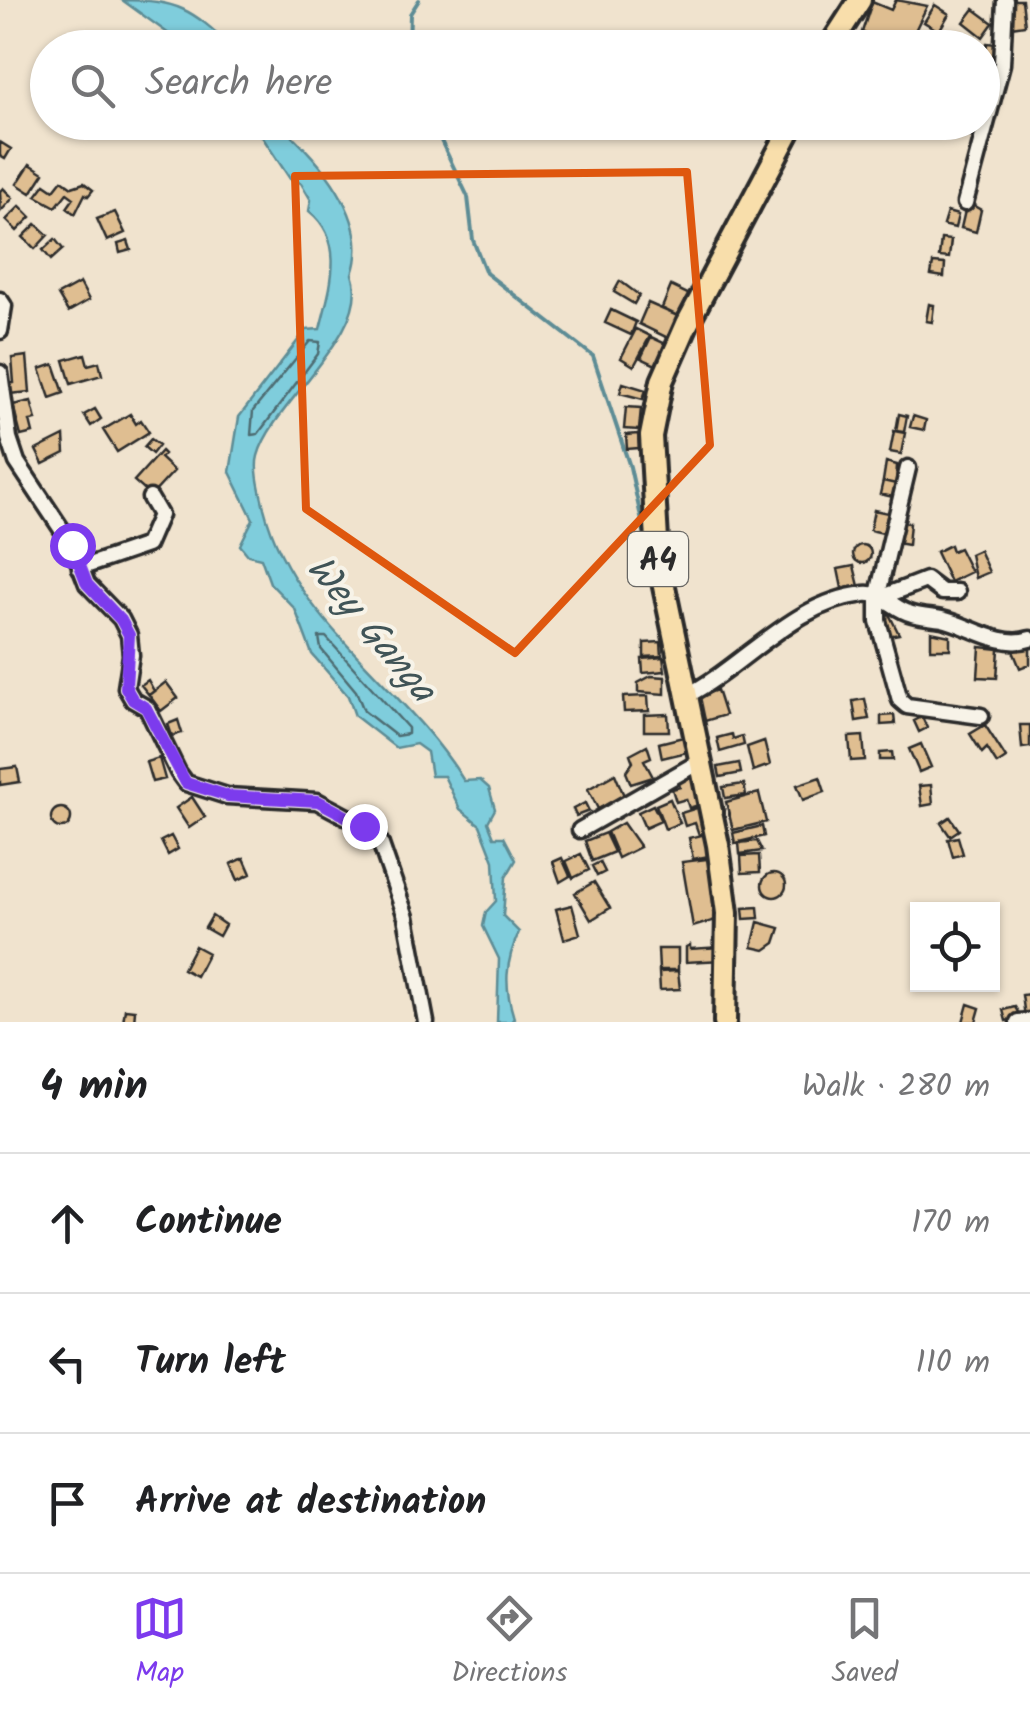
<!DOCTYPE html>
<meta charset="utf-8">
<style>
:root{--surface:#fff;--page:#f2f2f2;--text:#202124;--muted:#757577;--line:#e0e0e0;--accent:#7c3aed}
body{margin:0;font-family:Kalam,sans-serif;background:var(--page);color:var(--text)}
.controls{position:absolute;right:30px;bottom:30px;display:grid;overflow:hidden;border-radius:0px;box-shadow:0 2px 8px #0004}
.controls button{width:90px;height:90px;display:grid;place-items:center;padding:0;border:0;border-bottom:2px solid var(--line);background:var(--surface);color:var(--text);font:50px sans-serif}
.stop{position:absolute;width:30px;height:30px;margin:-22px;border:8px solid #7c3aed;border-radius:50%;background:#fff}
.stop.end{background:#7c3aed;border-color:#fff;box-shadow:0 2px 10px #0008}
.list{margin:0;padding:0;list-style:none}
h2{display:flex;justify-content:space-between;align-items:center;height:130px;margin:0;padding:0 40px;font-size:42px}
h2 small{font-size:32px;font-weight:400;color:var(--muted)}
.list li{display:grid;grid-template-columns:65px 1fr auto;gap:30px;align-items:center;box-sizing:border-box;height:140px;padding:0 40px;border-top:2px solid var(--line)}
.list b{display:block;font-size:38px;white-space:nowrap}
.list em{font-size:32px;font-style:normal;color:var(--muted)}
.icon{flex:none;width:55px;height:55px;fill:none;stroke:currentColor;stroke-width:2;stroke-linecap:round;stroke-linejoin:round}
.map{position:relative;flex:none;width:1030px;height:1022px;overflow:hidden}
.search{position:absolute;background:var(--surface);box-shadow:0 2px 8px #0004;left:30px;right:30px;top:30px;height:110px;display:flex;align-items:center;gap:25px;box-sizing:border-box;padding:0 35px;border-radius:55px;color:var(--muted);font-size:38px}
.sheet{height:550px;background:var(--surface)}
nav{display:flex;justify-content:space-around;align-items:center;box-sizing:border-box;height:140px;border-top:2px solid var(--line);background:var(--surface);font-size:28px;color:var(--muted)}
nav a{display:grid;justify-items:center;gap:5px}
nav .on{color:var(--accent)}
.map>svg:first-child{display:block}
.water{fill:#7fcddc;stroke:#5d8c95;stroke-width:2.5}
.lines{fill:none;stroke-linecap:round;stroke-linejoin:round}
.shore{stroke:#4d6c72;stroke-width:2.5}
.stream{stroke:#5d8c95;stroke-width:4}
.building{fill:#dfbe91;stroke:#2b2b2b;stroke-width:2.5}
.minor-casing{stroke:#2b2b2b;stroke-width:21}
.highway-casing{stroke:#2b2b2b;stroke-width:28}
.minor{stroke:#f7f3e8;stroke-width:14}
.highway{stroke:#f8deab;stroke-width:20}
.route{stroke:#7c3aed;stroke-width:12}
.marked{fill:none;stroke:#df570e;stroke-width:8;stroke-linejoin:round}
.labels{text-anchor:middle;stroke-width:8;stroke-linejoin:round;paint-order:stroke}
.shield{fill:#f7f3e8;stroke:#686764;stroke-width:2.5}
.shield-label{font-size:32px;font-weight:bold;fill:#2b2b2b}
.water-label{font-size:38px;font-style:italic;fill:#405457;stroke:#f7f3e8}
</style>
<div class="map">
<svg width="1030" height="1022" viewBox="0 0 1030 1022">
<rect width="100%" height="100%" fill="#f0e3ce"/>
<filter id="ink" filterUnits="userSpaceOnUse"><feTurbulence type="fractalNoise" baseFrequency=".01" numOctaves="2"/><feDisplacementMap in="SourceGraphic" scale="20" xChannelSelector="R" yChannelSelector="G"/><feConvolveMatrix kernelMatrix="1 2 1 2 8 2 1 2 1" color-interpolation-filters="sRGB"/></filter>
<g filter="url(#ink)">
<!-- water -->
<path class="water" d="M122,0c56,0 69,9 110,47h-45z
M253,123h25c40,35 94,95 74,151 21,58 -80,129 -94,182 -4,14 3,38 6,52 29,115 142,177 200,273l16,-1 9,8 6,21 -7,13 6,15h10l12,23 -10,17 -3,39 16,16c-14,31 -15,54 -5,86l-3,4h-14l2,-63 -16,-33 3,-14 10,-11 -2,-40 -14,-36 -20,-16 -16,-33h-13l-4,-24 -11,-8 -20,4 -41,-32 -7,-20 -36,-42 -17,-45 -25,-26 -9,-25 -13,-3 -8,-10 13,-26 -23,-47 9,-55 67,-87 14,-1c10,-41 27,-88 -11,-118l2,-11 -10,-17 -11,-4z"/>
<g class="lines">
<!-- shore -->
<path class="shore" d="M310,341l10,1 -2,12 -60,80 -7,1 2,-24z
M319,637h7l82,91v6l-12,2 -32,-25 -8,-20 -35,-42z"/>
<!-- stream -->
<path class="stream" d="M409,48l1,-34 9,-14
M432,122l36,75 5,43 13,33 107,83 37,111 18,82"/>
</g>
<!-- building -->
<path class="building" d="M896,0l31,6 -16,33 -13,-6 -6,14 -30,-15 10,-30 19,8z
M1008,0h14l3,25 -14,2z
M935,5l14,9 -10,17 -15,-9z
M974,9l19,14 -10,14 -19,-15z
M955,31l17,14 -1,3h-14l-9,-8z
M987,43l10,1 -2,16 -10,-2z
M969,122l15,2 -3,15 -14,-3z
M0,142l11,7 -6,10 -5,-3z
M30,164l14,9 -13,20 -14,-9z
M62,180l10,7 12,-4 9,7 -5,6 -3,-2 -10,20 -8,-6 7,-10 -7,-5 -11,14 -20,-11 9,-12 9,6z
M3,188l10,10 -12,13 -1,-20z
M967,202l14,8 -5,22 -15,-4z
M20,206l11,11 -14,14 -11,-11z
M115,212l10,21 -18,8 -10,-22z
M947,212l11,3 -3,13 -12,-3z
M36,224l12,11 -13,14 -12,-12z
M55,239l8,10 -12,11 -8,-10z
M941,239l10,1 -2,18 -10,-1z
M128,241l3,9 -11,3 -2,-9z
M933,263l12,1 -1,13 -13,-2z
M620,281l19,14 -5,9 -20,-12z
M80,283l9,17 -21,12 -10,-17z
M671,286l19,9 -10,22 -18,-9z
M648,303l32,14 -10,22 -31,-15z
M929,304l5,1 -2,17 -6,-1z
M611,310l25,12 -5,13 -26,-12z
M636,329l14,7 -16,30 -13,-8z
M651,337l17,8 -10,21 -17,-8z
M85,354l3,11 11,-3 3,13 -31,9 -7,-24z
M27,356l3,36 -21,2 -1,-10 6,-1 -2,-25z
M54,364l10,29 -14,5 -10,-29z
M623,383l23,7 -3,9 -23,-6z
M31,401l5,19 -6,1 3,12 -12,3 -8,-31z
M626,407l15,1 -2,22 -15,-1z
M95,409l6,10 -10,7 -7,-11z
M130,414l6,10 5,-4 8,12 -32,20 -14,-22z
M899,414l8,2 -3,16 -8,-1z
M913,416l13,4 -2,10 -14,-3z
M894,431l11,2 -4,21 -11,-2z
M638,434l1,14 -12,1 -1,-14z
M64,436l1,17 -22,11 -7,-14z
M151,439l8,6 -7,9 -8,-7z
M161,451l3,3 -4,4 14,13 -23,25 -17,-15z
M886,462l11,3 -1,19 -13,-3z
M883,481l13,3 -3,13 -13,-3z
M874,510l14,3 -5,20 -13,-3z
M898,522l12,1 -2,22 -12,-2z
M950,545l2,6 7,-3 12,24 -21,10 -14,-30z
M853 554a9 9 0 1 1 18 0a9 9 0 1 1-18 0Z
M979,550l10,22 -14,6 -5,-24z
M854,566l6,24 -17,3 -5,-24z
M889,614l10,20 -16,3 -5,-21z
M931,632l19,4v13h-19z
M661,642l1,14 -18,1v-14z
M1030,645v19l-10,4 -7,-17z
M980,647l19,2 -2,29 -19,-1z
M663,657l2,14 -22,2 -1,-14z
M651,676l14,1v17l-27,-2v-9z
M148,680l6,11 -5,4 -8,-10z
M166,682l12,16 -17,13 -12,-16z
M717,690l8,25 -20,6 -8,-24z
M648,696l1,15 -25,1 -1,-15z
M865,699l4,20 -13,2 -3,-20z
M668,714l1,17h-25v-16z
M894,715l1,9 -14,1v-9z
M922,717l5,11 -8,4 -5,-11z
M178,720l4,13 -10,3 -4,-12z
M985,725l21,33 -9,6 -10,-16 -5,5 -12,-19z
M1020,725h10v22l-8,1z
M732,734l1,5 9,-3 2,9 -24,7 -3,-14z
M863,736l2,24 -14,1 -2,-24z
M683,737l4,15 -25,6 -3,-15z
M764,741l6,24 -17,6 -6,-24z
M921,744l10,23 -12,5 -10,-23z
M647,745l4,12 -7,3 9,17 -22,7 -5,-12 7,-10 -3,-8z
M892,752l1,8h-13v-7z
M159,758l6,21 -13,3 -6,-20z
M739,763l2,10 -21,4 -2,-10z
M17,767l3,15 -20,3v-16z
M615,774l10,24 -27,11 -10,-20z
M694,774l8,30 -13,4 -3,-9 -10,3 -4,-13 8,-2 -3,-9z
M820,777l5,15 -22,8 -6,-15z
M744,784l2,11 -21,3 -2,-11z
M931,785l2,19 -11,2 -3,-20z
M759,793l7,29 -33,8 -7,-28z
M192,797l13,20 -16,11 -13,-20z
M670,799l10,24 -15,6 -9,-24z
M585,803l4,8 -13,5 -3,-7z
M653,805l8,16 -16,7 -7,-16z
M703,806l8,25 -12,4 -4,-12 -10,3 -4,-13z
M51 818a10 10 0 1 1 20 0a10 10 0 1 1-20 0Z
M950,817l9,13 -9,6 -9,-13z
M623,823l17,24 -22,11 -11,-26z
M762,826l2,10 -29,7 -2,-10z
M605,833l9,19 -22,9 -7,-20z
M710,833l-1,23 -16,3 -4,-21z
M171,836l7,13 -10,6 -7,-14z
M958,837l5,17 -10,3 -5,-18z
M757,841l5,10 -22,3 -1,-11z
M581,854l8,16 -16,8 -7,-17z
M759,855l1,17 -18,1 -1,-17z
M244,858l7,16 -13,6 -7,-16z
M562,858l8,18 -10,6 -7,-20z
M715,858l7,60 -29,9 -11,-65z
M600,862l5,10 -8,4 -5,-10z
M762 885a12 12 0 1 1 24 0a12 12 0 1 1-24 0Z
M594,882l16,26 -19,12 -16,-27z
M572,905l8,29 -16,5 -8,-30z
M758,907l1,11 -15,1 -1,-11z
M212,916l13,9 -6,11 -14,-8z
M758,922l22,6 -5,15 -10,7 -13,-3z
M690,945v4l31,-2 1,13 -36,2v-15z
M195,946l13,7 -12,23 -13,-7z
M658,949h20v21h-19z
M678,971l2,18 -20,1 -1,-18z
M1030,994v22l-5,1 -3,-22z
M968,1004l12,4 -4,14h-13z
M1015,1007l6,10 -15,4 -3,-11z
M125,1009l10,1 -1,12h-11z"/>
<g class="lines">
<defs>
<path id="minor" d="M965,203l37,-139 3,-64
M0,300l4,6 -4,25
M0,373l9,65 8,24 55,83 15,39 34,35 8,16 2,20 -5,33 7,12 14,8 31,64 8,11 41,13 90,5 47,25 16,16 26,75 20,105
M908,468l-30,126v27l22,79 7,6 74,10
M80,568l67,-23 13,-30 -10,-17
M882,597l44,-17 16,12h15
M686,696c60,-31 107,-94 178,-102 20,-2 30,16 48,20 10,3 20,3 30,5 27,6 59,30 88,20
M580,830l119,-68
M1018,1022l12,-1"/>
<path id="highway" d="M829,48l31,-48
M725,1022l2,-109 -9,-68 -60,-287 -7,-122 11,-55 25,-57 107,-202"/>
</defs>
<!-- minor casing -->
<use href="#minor" class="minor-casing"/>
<!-- highway casing -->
<use href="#highway" class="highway-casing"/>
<!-- minor -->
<use href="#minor" class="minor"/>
<!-- highway -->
<use href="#highway" class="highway"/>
</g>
</g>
<g class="lines" filter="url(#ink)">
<!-- route -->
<path class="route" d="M72,545l15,39 34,36 8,15 -3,53 7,12 13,8 40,75 42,13 90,5 46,25"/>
</g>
<!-- marked area -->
<path class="marked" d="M687,172l23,273 -195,208 -209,-144 -11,-333z"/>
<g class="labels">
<!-- shield labels -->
<rect class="shield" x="628" y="532" width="60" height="54" rx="8"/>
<g class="shield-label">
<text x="658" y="570">A4</text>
</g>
<!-- water labels -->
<g class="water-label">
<text transform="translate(372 628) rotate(50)" y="13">Wey Ganga</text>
</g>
</g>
</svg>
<div class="controls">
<button><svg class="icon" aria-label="locate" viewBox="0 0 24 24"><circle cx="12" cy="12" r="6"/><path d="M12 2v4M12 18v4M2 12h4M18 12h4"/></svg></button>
</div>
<div class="stop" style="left:72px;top:545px"></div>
<div class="stop end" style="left:364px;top:826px"></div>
<div class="search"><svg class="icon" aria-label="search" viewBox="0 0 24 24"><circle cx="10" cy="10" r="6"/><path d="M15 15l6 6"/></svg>Search here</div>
</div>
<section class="sheet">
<h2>4 min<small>Walk · 280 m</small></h2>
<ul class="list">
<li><svg class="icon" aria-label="ahead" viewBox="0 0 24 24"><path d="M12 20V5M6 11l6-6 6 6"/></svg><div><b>Continue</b></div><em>170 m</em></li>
<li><svg class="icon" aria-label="left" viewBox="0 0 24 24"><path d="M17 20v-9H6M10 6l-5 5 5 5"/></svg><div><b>Turn left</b></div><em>110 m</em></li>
<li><svg class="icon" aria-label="arrive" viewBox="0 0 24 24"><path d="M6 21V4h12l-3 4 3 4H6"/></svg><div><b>Arrive at destination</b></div></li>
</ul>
</section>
<nav>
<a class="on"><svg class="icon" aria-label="map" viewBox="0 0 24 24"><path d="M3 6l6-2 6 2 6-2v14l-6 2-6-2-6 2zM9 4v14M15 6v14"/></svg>Map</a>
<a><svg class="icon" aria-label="directions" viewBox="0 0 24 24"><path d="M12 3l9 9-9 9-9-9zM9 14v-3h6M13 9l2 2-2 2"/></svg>Directions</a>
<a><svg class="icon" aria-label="saved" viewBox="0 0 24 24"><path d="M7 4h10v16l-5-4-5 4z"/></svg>Saved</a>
</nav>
